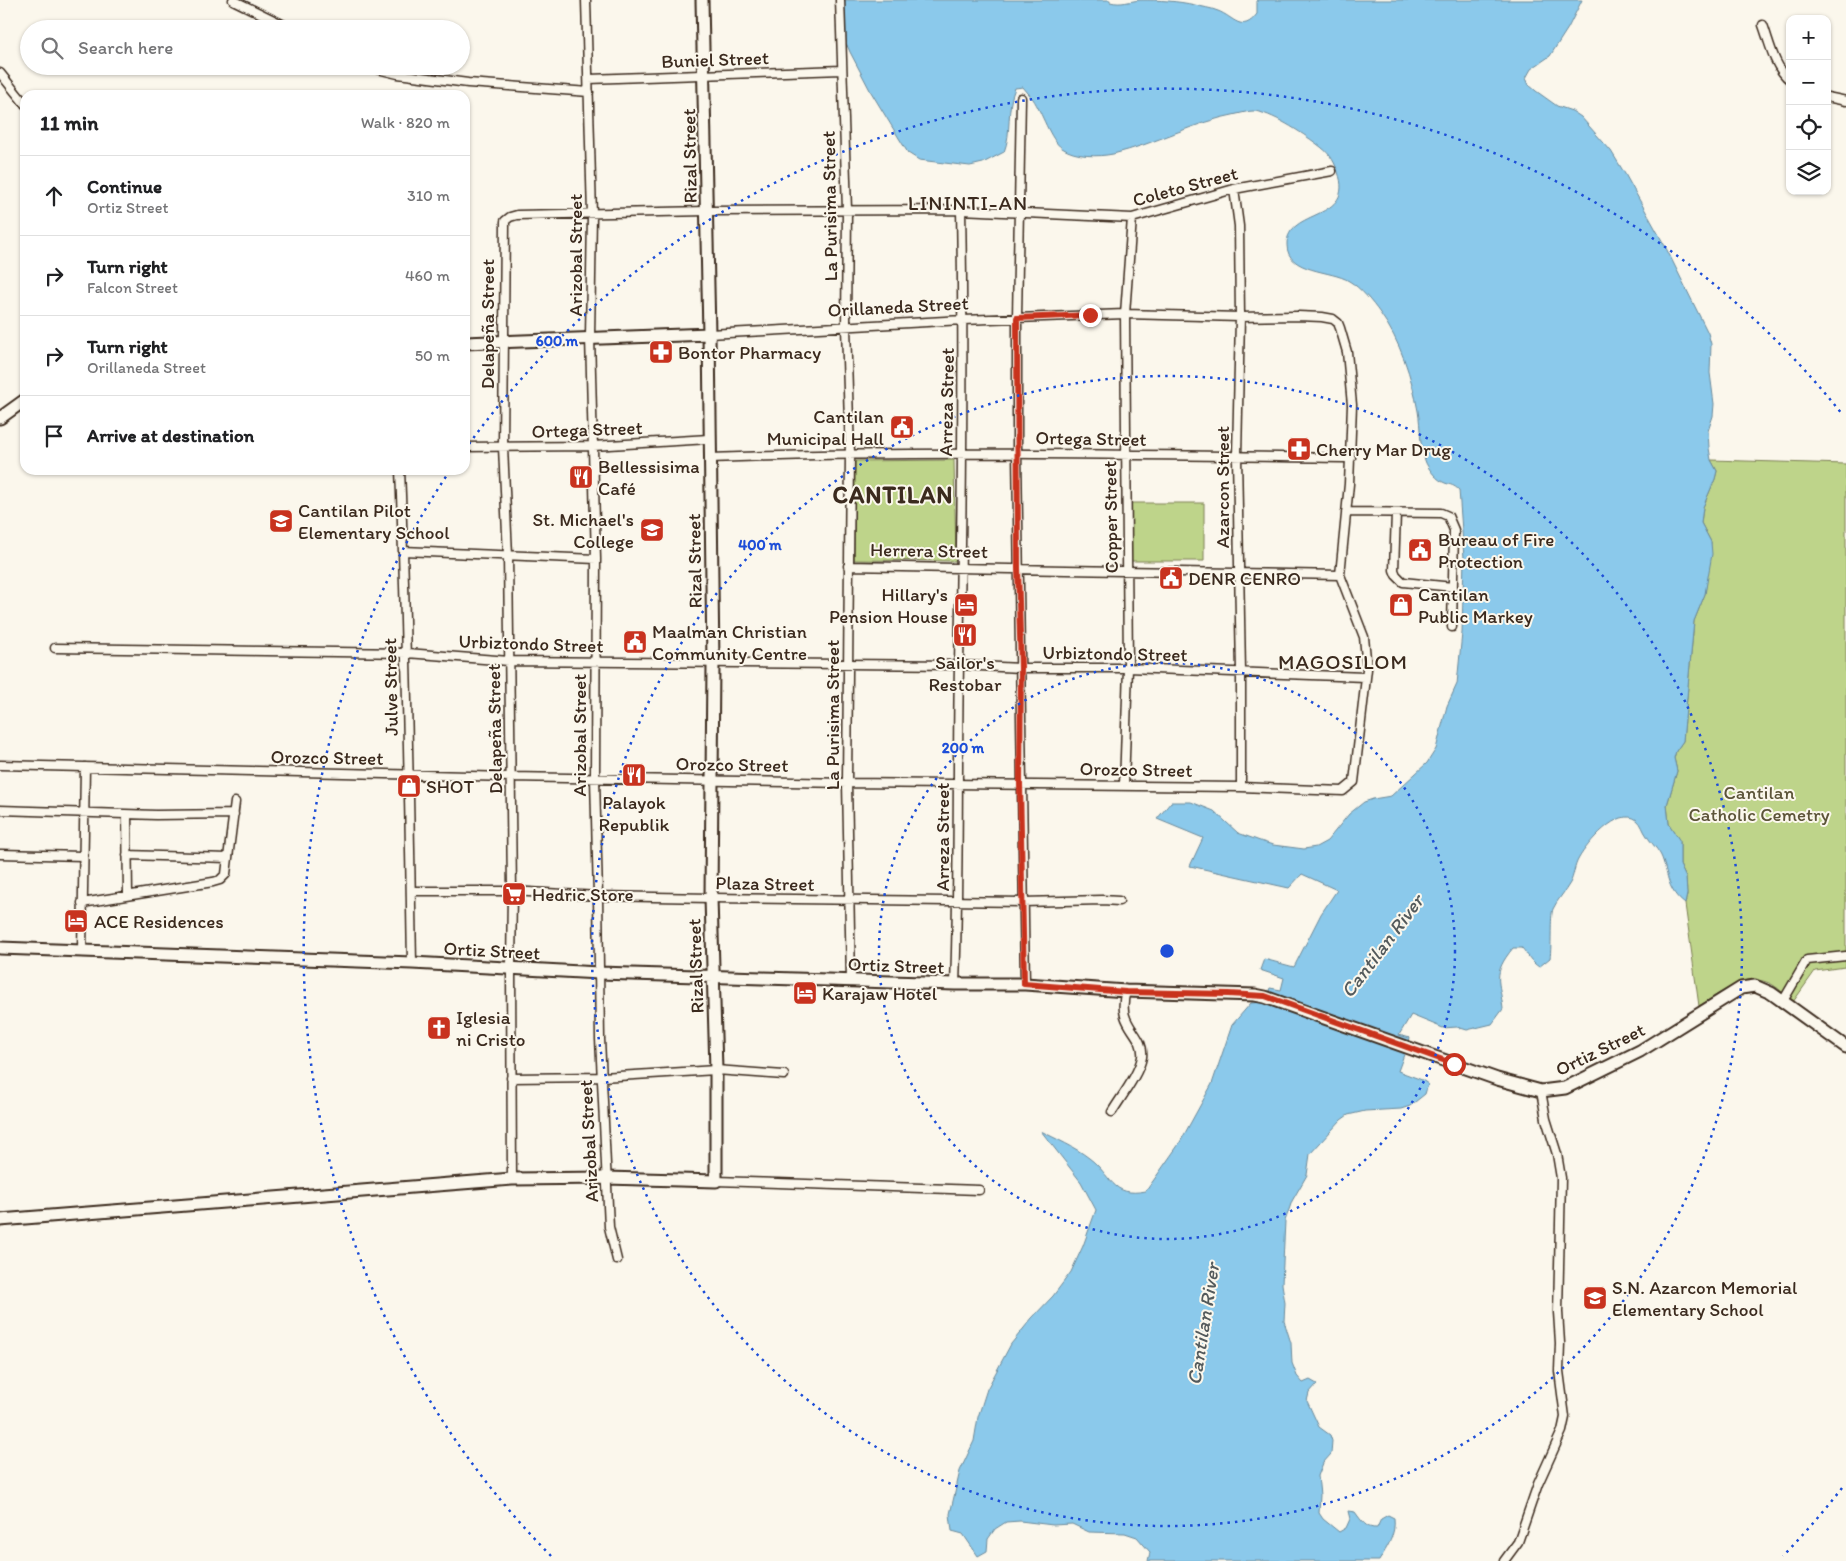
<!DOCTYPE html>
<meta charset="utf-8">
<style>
:root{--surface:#fff;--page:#f6f6f6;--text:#202124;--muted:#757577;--line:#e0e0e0}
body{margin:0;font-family:Itim,sans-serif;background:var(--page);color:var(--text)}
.controls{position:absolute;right:15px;top:15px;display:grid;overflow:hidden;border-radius:10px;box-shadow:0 1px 4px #0004}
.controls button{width:45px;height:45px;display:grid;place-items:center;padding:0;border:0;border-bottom:1px solid var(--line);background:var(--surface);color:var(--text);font:25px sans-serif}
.stop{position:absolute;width:15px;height:15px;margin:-11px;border:4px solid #c8321e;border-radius:50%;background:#fff}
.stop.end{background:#c8321e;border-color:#fff;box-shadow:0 1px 5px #0008}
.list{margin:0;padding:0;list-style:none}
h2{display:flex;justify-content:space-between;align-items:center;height:65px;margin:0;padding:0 20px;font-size:21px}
h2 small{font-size:16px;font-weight:400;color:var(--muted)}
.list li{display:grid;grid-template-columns:32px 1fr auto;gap:15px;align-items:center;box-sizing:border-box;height:80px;padding:0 20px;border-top:1px solid var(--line)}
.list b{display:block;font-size:19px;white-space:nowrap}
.list p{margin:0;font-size:16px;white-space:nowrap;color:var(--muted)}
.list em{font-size:16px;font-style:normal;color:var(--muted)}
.icon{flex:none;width:28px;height:28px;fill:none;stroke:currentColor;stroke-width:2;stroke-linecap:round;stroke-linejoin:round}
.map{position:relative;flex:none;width:1846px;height:1561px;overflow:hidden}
.search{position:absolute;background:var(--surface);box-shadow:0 1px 4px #0004;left:20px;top:20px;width:450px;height:55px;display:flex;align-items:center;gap:12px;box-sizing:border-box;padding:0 18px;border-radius:28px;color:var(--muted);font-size:19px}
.panel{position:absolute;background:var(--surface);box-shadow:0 1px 4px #0004;left:20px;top:90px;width:450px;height:385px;border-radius:15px}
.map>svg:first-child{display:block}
.green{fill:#bed48a;stroke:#7c7f54}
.water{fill:#8bc9eb;stroke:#6b8999}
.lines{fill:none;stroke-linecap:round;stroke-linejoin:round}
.street-casing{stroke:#3b2a1e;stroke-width:11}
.secondary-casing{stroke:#3b2a1e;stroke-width:15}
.street{stroke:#fbf7ec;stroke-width:8}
.secondary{stroke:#fbf7ec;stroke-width:11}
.route{stroke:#c8321e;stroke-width:6}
.ring{fill:none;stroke:#1d4ed8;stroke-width:2.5;stroke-dasharray:2.5 5}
.labels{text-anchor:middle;stroke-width:4;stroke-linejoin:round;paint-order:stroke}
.street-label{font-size:19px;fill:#3b2a1e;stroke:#fbf7ec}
.poi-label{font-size:19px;fill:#3b2a1e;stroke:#fbf7ec;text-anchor:start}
.park-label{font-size:19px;fill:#5c5439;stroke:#fbf7ec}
.water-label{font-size:20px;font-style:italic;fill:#535a5c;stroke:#fbf7ec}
.quarter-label{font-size:21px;letter-spacing:1px;fill:#3b2a1e;stroke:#fbf7ec}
.district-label{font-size:24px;font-weight:bold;letter-spacing:1px;fill:#3b2a1e;stroke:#fbf7ec}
.centre{fill:#1d4ed8;stroke:#fbf7ec;stroke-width:2.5}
.ring-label{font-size:15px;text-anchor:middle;font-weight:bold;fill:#1d4ed8;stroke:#fbf7ec;stroke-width:4;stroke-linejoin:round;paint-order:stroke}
</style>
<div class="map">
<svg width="1846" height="1561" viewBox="0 0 1846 1561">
<rect width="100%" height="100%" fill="#fbf7ec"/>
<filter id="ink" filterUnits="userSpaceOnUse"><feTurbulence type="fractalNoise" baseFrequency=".02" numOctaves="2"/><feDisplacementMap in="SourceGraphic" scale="10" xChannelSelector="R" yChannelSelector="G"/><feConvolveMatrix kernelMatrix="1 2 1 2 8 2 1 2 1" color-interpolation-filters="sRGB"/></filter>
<g filter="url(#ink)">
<!-- green -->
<path class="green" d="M954,460l2,101 -102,-1 1,-99z
M1711,460l135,4v503l-31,4 -22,31c-6,-5 -13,-13 -20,-17 -25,-15 -54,9 -74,21l-14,-102 2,-10 -1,-16 -6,-13v-23l-11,-18 -2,-19 10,-34 -3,-13 2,-7 7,-10 11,-120 11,-27 6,-52 -10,-19 2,-16 12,-28 2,-8z
M1130,503h74v58h-74z"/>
<!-- water -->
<path class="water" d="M843,0h267v2c12,3 19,-1 31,-2 18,0 37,1 54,5 7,2 16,3 23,6 16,6 24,23 39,3v-14h325l-14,28 -18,28 -19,13 -5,9 3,7 7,6 21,15 15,5 9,6 30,34 14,23 40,72 43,87 3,11 -1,29 4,31 -1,12 -5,15 1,17 2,12 6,11 -2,8 -12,28 -2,16 10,19 1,12 -7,40 -11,27 -11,120 -7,10 -2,7 3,13 -10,34 2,19 11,17v24l6,13 1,16 -2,10c-18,-14 -16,-27 -23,-46 -3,-8 -11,-15 -15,-22 -4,-5 -5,-12 -10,-16 -19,-14 -50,24 -58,38 -5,8 -5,18 -9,25 -5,9 -13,17 -17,26 -3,8 -1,36 -3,49l-11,9c-8,-5 -11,-12 -17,-19h-9c-22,27 -13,32 -10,61l-11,15 -25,6 -10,-3 -14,1 -32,-13 -12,20 11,3 -12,33 24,9 6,4 -3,10 -15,12 -9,3 -36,2 -17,4 -7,5 -31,34 -3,21 -15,26 -7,20 -3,63 3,19 -1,18 7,22 1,20 5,13 6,7 7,-3 7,4 -8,9 -2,8 12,26 11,8 2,6 -1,13 -8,9 -5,13 2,19 -1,18 4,6 16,13 7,-4 4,-9 -2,-8 7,1c6,8 11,17 22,16l4,-9 7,-4 6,3c2,17 -7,29 -15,43h-231l2,-9 -13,-15 -12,-4 -36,-1 -17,-8 -19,1 -33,-4 -14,1 -11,7 -7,10 -1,12 -9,5 -15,-22 -11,-3 -2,-17 10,-43 14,-30 4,-24 9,-28 24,-45 21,-26 21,-22 18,-24 12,-26 13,-36 -15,-28 -40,-51c15,8 34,16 48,27 23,17 22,40 57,33l33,-47 33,-60 20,-59 19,-22 13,-1 6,-14 11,2 3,-12 -24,-8 4,-11 30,8 27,-53 16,-24 -35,-16 -13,14 -99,-22 13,-28 -46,-19 14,-17h20l23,9 24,22 22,8 13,4 31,4 12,-2 11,-6 22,-27 15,-12 9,-3 18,-3 36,-33 9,-14 11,-43 10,-22 5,-51 2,-75 -5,-68c-5,-5 -8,-5 -14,-7 -8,-3 -15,-12 -19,-20 -7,-16 -5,-36 -8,-52 -6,-33 -18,-71 -38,-98 -8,-11 -19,-25 -31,-32 -17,-11 -62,-8 -62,-36 -1,-37 69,-23 51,-73 -5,-14 -9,-19 -21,-28 -15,-11 -46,-32 -64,-33 -5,0 -11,2 -16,3 -43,8 -82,30 -124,40 -15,3 -38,3 -51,-6 -12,-8 -20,-36 -29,-49 -3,-4 -7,-8 -10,-12l-8,1c-9,21 -3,44 -11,64l-21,11 -13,3 -51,-6 -11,-7 -37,-61 -21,-40 -4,-9z"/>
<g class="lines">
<defs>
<path id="street" d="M233,0l59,29
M586,0l6,215 -2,122 6,222 -1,219 3,118 2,143 9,188 8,33
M840,0l7,210 -1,117 4,127 -3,329 4,198
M1763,25c7,19 11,42 27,55
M365,66l33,8 70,9 121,9
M0,73l25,31
M589,79l253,-9
M1827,97l19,4
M1021,98l-4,220v135l8,531
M1234,189l5,37 1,91 -3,139 4,216v115
M465,447l128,-1 116,-7
M710,458c214,-8 427,-3 641,0
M400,470c7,164 9,329 12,493
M1346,512l95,1 7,3 6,14 -2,97
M1396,513l-2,57 2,5 7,7 50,5
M403,551l193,8
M848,566l492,9
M55,648l352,5 102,8 450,4 62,3h107l237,9
M0,765l511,12 336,6 394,4 102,4 11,-9 13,-113 -3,-32 -24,-62 9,-91 3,-79 -5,-53 -7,-24 -2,-5 -5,-4 -11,-2 -24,-1 -58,1 -115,-3 -162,6 -254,14
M1124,786l4,-118 -3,-354 7,-96
M0,810l156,5 78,-1
M127,815l1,80
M0,854l83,2
M127,855l101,3
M411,891h101l86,5 113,2 312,4 79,-2 17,1
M82,903l131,-21 7,-2 6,-6 9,-72
M82,951l3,-184
M955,984c4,-106 2,-212 4,-319 3,-152 5,-303 2,-455
M1783,1001l24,-41 39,-4
M511,1078l91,-1 114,-7 68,5
M1112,1112c9,-15 27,-38 30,-55 3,-25 -27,-30 -16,-66
M512,1179l-1,-211 1,-77 -4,-336 -5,-108 2,-226 5,-4 7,-2 190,-4 254,-1 171,8 102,-29 98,-18
M716,1181l263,9
M1504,1561l14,-19 20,-58 24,-53 3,-14 -6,-46 1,-28 -2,-31 3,-134 -4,-24 -11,-35 -5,-28"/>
<path id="secondary" d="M465,343l244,-9
M0,418l25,-18
M0,948l412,15 187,10 356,11h70l101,7 129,4 10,2 232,82 44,12 24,-3 75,-37 101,-63 14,-2 16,7 75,54
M0,1220l512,-41 94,-1 110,3v-111l-5,-172 2,-234 -4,-330 -7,-334"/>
</defs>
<!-- street casing -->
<use href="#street" class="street-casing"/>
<!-- secondary casing -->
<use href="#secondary" class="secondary-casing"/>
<!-- street -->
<use href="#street" class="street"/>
<!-- secondary -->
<use href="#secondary" class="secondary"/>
</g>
</g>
<g class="lines" filter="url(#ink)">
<!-- route -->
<path class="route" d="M1090,315l-73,3 1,250 3,100 -1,116 4,200 102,8 102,2 37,2 189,68"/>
</g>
<!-- distance rings -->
<g class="ring">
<circle cx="1167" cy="951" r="288"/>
<circle cx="1167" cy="951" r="575"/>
<path d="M1842 1488A863 863 0 0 1 1783 1556M551 1556A863 863 0 0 1 447 475M469 444A863 863 0 0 1 1842 414"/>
</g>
<!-- icons -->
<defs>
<symbol id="pharmacy-square" viewBox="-11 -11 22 22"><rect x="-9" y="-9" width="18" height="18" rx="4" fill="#c8321e" stroke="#fbf7ec"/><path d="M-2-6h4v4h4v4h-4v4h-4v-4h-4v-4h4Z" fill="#fff"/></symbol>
<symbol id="civic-square" viewBox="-11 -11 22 22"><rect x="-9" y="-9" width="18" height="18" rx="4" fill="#c8321e" stroke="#fbf7ec"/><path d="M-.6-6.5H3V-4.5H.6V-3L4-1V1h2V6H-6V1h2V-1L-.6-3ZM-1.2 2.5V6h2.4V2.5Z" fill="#fff"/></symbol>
<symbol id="restaurant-square" viewBox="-11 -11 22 22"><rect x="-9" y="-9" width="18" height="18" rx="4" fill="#c8321e" stroke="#fbf7ec"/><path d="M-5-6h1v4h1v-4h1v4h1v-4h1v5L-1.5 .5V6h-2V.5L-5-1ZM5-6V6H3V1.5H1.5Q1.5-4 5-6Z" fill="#fff"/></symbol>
<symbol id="school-square" viewBox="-11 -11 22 22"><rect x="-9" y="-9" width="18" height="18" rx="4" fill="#c8321e" stroke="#fbf7ec"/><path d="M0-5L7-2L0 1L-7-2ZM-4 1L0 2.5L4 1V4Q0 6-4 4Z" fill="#fff"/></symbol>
<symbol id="university-square" viewBox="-11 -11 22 22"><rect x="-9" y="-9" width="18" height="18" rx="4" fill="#c8321e" stroke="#fbf7ec"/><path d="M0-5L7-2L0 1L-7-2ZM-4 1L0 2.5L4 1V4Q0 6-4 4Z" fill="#fff"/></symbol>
<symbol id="hotel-square" viewBox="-11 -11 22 22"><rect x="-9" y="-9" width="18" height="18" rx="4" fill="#c8321e" stroke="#fbf7ec"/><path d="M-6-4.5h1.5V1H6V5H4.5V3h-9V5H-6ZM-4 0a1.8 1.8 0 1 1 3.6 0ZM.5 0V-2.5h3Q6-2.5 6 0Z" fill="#fff"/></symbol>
<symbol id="shop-square" viewBox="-11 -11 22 22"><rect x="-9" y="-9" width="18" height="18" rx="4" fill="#c8321e" stroke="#fbf7ec"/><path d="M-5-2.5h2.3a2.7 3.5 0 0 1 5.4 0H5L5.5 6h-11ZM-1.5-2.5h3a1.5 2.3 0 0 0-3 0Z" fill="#fff"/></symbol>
<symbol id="supermarket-square" viewBox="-11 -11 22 22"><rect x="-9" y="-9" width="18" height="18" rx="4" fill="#c8321e" stroke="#fbf7ec"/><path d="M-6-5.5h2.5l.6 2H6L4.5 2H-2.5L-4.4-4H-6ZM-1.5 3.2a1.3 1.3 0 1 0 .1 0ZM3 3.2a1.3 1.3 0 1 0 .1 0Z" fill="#fff"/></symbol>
<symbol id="church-square" viewBox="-11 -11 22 22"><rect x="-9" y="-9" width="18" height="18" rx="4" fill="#c8321e" stroke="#fbf7ec"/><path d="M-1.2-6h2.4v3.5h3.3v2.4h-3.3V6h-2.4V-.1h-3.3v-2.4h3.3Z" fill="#fff"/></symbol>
</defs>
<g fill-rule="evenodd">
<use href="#pharmacy-square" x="647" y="338" width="28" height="28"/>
<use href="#civic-square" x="888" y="413" width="28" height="28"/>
<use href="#pharmacy-square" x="1285" y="435" width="28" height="28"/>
<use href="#restaurant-square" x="567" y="463" width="28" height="28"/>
<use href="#school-square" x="267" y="507" width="28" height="28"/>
<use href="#university-square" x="638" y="516" width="28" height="28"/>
<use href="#civic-square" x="1406" y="536" width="28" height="28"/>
<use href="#civic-square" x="1157" y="564" width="28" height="28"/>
<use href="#hotel-square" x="952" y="591" width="28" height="28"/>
<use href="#shop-square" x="1387" y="591" width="28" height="28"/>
<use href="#restaurant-square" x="951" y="621" width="28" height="28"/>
<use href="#civic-square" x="621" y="628" width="28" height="28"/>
<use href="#restaurant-square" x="620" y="761" width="28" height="28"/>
<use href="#shop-square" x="395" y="772" width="28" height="28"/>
<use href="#supermarket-square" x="500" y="880" width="28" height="28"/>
<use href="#hotel-square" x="62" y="907" width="28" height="28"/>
<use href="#hotel-square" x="791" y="979" width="28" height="28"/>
<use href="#church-square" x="425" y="1014" width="28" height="28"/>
<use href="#school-square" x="1581" y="1284" width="28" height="28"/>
</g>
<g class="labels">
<!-- street labels -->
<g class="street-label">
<text transform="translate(715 59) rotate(-2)" y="7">Buniel Street</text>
<text transform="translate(689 156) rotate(-91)" y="7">Rizal Street</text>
<text transform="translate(1185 186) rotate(-15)" y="7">Coleto Street</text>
<text transform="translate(829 206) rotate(-91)" y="7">La Purisima Street</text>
<text transform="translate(575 255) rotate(-90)" y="7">Arizobal Street</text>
<text transform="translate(898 306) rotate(-3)" y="7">Orillaneda Street</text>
<text transform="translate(487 324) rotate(-90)" y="7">Delapeña Street</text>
<text transform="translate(946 402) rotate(-89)" y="7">Arreza Street</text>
<text transform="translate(587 429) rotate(-2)" y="7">Ortega Street</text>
<text transform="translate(1091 438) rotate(1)" y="7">Ortega Street</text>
<text transform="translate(1222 487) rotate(-90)" y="7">Azarcon Street</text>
<text transform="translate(1110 517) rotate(-91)" y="7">Copper Street</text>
<text transform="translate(929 550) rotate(1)" y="7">Herrera Street</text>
<text transform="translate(694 561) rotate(-91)" y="7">Rizal Street</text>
<text transform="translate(531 643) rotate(2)" y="7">Urbiztondo Street</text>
<text transform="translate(1115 653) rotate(1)" y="7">Urbiztondo Street</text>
<text transform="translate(390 687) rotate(-91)" y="7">Julve Street</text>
<text transform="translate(832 715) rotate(-90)" y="7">La Purisima Street</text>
<text transform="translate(494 729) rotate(-91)" y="7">Delapeña Street</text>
<text transform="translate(579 735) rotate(-90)" y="7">Arizobal Street</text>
<text transform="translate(327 757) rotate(1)" y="7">Orozco Street</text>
<text transform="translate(732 764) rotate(1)" y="7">Orozco Street</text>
<text transform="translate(1136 769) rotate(1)" y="7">Orozco Street</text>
<text transform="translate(942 837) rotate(-90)" y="7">Arreza Street</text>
<text transform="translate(765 883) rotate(1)" y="7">Plaza Street</text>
<text transform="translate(492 950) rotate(3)" y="7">Ortiz Street</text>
<text transform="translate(896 965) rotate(2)" y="7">Ortiz Street</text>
<text transform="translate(695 966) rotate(-92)" y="7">Rizal Street</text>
<text transform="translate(1600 1049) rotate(-26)" y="7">Ortiz Street</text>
<text transform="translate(588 1141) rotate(-93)" y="7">Arizobal Street</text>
</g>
<!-- poi labels -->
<g class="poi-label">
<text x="678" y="359">Bontor Pharmacy</text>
<text x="884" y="423" text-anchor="end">Cantilan<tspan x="884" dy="22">Municipal Hall</tspan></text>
<text x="1316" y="456">Cherry Mar Drug</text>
<text x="598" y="473">Bellessisima<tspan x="598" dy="22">Café</tspan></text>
<text x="298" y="517">Cantilan Pilot<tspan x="298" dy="22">Elementary School</tspan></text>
<text x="634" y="526" text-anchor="end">St. Michael's<tspan x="634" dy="22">College</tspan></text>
<text x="1438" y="546">Bureau of Fire<tspan x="1438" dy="22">Protection</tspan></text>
<text x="1188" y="585">DENR CENRO</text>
<text x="948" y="601" text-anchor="end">Hillary's<tspan x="948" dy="22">Pension House</tspan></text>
<text x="1418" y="601">Cantilan<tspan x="1418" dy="22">Public Markey</tspan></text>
<text x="652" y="638">Maalman Christian<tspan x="652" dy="22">Community Centre</tspan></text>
<text x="965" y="669" text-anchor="middle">Sailor's<tspan x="965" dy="22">Restobar</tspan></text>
<text x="426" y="793">SHOT</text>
<text x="634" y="809" text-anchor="middle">Palayok<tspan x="634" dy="22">Republik</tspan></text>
<text x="532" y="901">Hedric Store</text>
<text x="94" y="928">ACE Residences</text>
<text x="822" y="1000">Karajaw Hotel</text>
<text x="456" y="1024">Iglesia<tspan x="456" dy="22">ni Cristo</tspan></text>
<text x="1612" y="1294">S.N. Azarcon Memorial<tspan x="1612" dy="22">Elementary School</tspan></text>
</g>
<!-- park labels -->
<g class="park-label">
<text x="1759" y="799">Cantilan<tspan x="1759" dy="22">Catholic Cemetry</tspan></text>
</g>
<!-- water labels -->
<g class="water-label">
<text transform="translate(1382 946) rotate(-53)" y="7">Cantilan River</text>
<text transform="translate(1203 1324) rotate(-81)" y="7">Cantilan River</text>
</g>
<!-- quarter labels -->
<g class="quarter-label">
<text x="968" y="210">LININTI-AN</text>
<text x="1343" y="669">MAGOSILOM</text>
</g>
<!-- district labels -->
<g class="district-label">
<text x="893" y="503">CANTILAN</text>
</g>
</g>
<circle cx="1167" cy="951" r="8" class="centre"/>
<g class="ring-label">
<text x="557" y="346">600 m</text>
<text x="760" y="550">400 m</text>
<text x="963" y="753">200 m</text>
</g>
</svg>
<div class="controls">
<button>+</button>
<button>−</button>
<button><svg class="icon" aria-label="locate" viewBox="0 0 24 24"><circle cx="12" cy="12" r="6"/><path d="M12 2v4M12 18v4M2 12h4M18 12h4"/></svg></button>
<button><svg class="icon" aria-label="layers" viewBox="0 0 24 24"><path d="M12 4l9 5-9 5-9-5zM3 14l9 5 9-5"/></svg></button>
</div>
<div class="stop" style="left:1454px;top:1064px"></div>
<div class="stop end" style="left:1090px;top:315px"></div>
<div class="search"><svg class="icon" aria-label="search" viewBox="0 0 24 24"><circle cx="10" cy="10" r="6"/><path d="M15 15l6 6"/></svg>Search here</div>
<section class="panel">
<h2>11 min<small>Walk · 820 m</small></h2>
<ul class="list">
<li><svg class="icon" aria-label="ahead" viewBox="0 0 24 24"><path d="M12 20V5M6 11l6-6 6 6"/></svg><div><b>Continue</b><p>Ortiz Street</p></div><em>310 m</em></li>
<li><svg class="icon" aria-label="right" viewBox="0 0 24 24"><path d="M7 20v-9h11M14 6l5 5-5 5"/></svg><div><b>Turn right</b><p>Falcon Street</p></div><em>460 m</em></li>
<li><svg class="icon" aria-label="right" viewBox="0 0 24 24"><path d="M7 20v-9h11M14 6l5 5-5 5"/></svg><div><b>Turn right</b><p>Orillaneda Street</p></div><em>50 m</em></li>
<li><svg class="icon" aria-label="arrive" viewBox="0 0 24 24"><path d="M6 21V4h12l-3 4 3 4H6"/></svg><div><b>Arrive at destination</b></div></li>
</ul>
</section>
</div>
